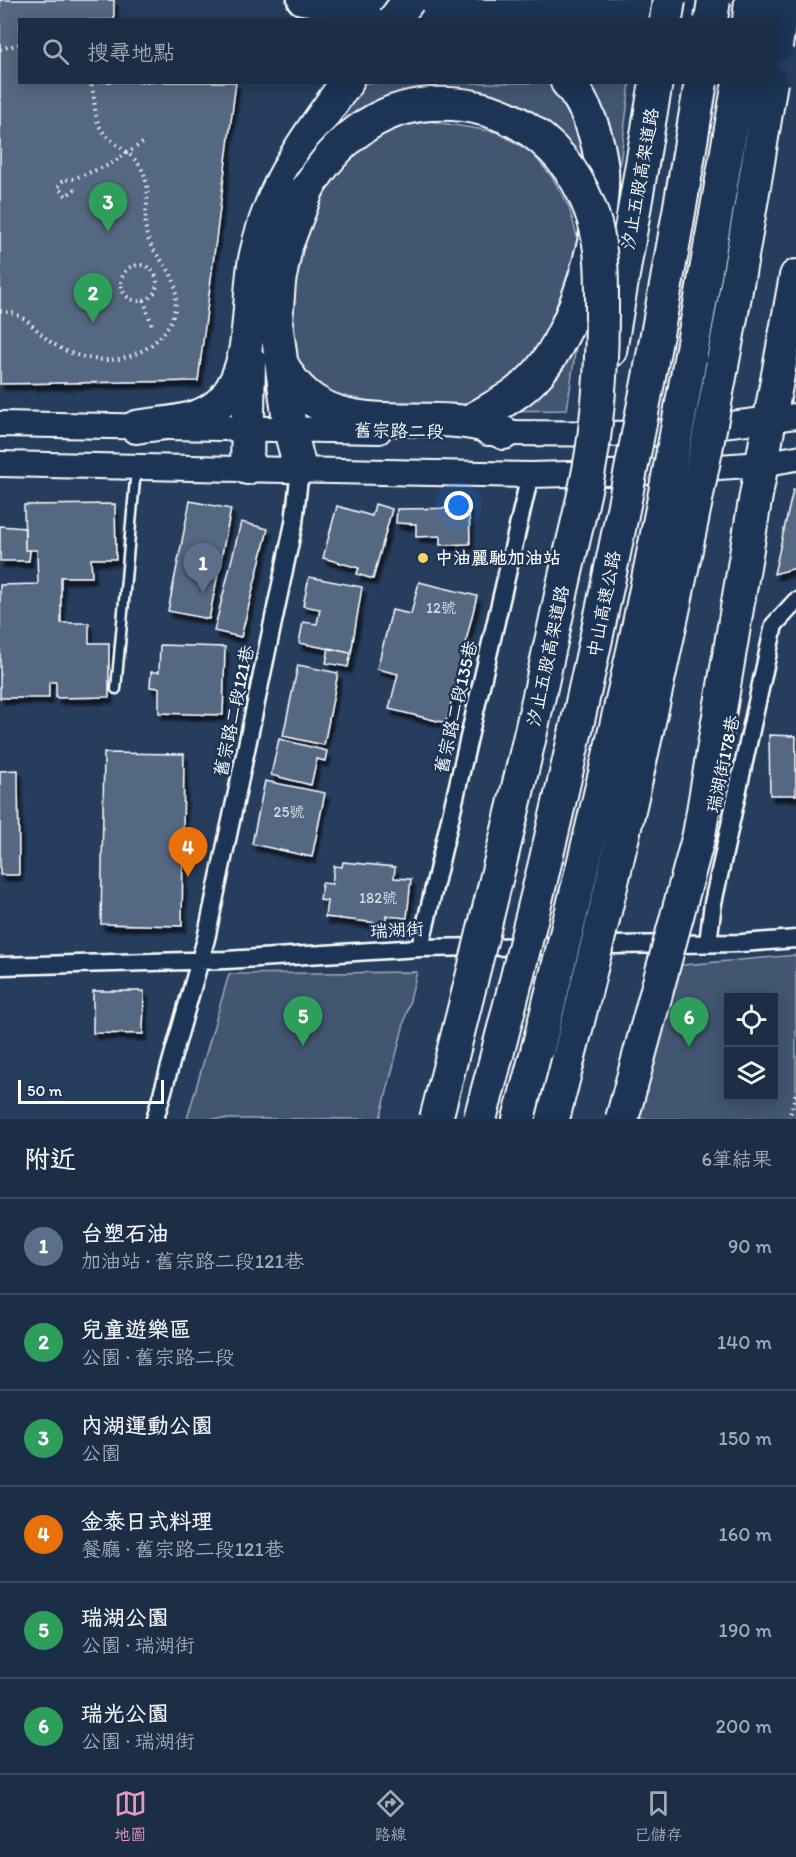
<!DOCTYPE html>
<html lang="zh-TW">
<meta charset="utf-8">
<style>
:root{--surface:#1c2e46;--page:#25364d;--text:#f1f3f6;--muted:#a0a8b3;--line:#3a4a5f;--accent:#e797bd}
body{margin:0;font-family:Itim,"LXGW WenKai TC",sans-serif;background:var(--page);color:var(--text)}
.controls{position:absolute;right:18px;bottom:18px;display:grid;overflow:hidden;border-radius:0px;box-shadow:0 3px 15px #0003}
.controls button{width:54px;height:54px;display:grid;place-items:center;padding:0;border:0;border-bottom:2px solid var(--line);background:var(--surface);color:var(--text);font:30px sans-serif}
.scale{position:absolute;left:18px;bottom:15px;width:146px;box-sizing:border-box;padding-left:6px;border:3px solid #fff;border-top:0;font-size:16px;line-height:21px;white-space:nowrap;color:#fff;-webkit-text-stroke:4px #1d3557;paint-order:stroke}
.you{position:absolute;left:459px;top:506px;width:21px;height:21px;margin:-15px;border:4px solid #fff;border-radius:50%;background:#1a73e8;box-shadow:0 0 0 9px #1a73e833}
.badge{display:grid;place-items:center;width:39px;height:39px;border-radius:50%;background:var(--accent);color:#fff;font-size:20px;font-weight:700}
.pin{position:absolute;translate:-50% -50px;filter:drop-shadow(0 2px 3px #0008)}
.pin::after{content:'';position:absolute;top:32px;width:21px;height:18px;background:inherit;clip-path:polygon(0 0,100% 0,50% 100%)}
.list{margin:0;padding:0;list-style:none}
h2{display:flex;justify-content:space-between;align-items:center;height:78px;margin:0;padding:0 24px;font-size:26px}
h2 small{font-size:20px;font-weight:400;color:var(--muted)}
.list li{display:grid;grid-template-columns:39px 1fr auto;gap:18px;align-items:center;box-sizing:border-box;height:96px;padding:0 24px;border-top:2px solid var(--line)}
.list b{display:block;font-size:22px;white-space:nowrap}
.list p{margin:0;font-size:20px;white-space:nowrap;color:var(--muted)}
.list em{font-size:20px;font-style:normal;color:var(--muted)}
.icon{flex:none;width:33px;height:33px;fill:none;stroke:currentColor;stroke-width:2;stroke-linecap:round;stroke-linejoin:round}
.map{position:relative;flex:none;width:796px;height:1119px;overflow:hidden}
.search{position:absolute;background:var(--surface);box-shadow:0 3px 15px #0003;left:18px;right:18px;top:18px;height:66px;display:flex;align-items:center;gap:15px;box-sizing:border-box;padding:0 21px;border-radius:0px;color:var(--muted);font-size:22px}
.sheet{height:654px;background:var(--surface)}
nav{display:flex;justify-content:space-around;align-items:center;box-sizing:border-box;height:84px;border-top:2px solid var(--line);background:var(--surface);font-size:16px;color:var(--muted)}
nav a{display:grid;justify-items:center;gap:3px}
nav .on{color:var(--accent)}
.map>svg:first-child{display:block}
.green{fill:#425672;stroke:#a0aab8;stroke-width:1.5;fill-rule:evenodd}
.building{fill:#556781;stroke:#fff;stroke-width:1.5;filter:url(#shadow)}
.lines{fill:none;stroke-linecap:round;stroke-linejoin:round}
.service-casing{stroke:#fff;stroke-width:13}
.minor-casing{stroke:#fff;stroke-width:21}
.secondary-casing{stroke:#fff;stroke-width:28}
.trunk-casing{stroke:#fff;stroke-width:33}
.motorway-casing{stroke:#fff;stroke-width:36}
.path{stroke:#fff;stroke-width:4;stroke-dasharray:1.5 4.5;stroke-linecap:butt}
.service{stroke:#1d3557;stroke-width:8}
.minor{stroke:#1d3557;stroke-width:16}
.secondary{stroke:#1d3557;stroke-width:24}
.trunk{stroke:#1d3557;stroke-width:28}
.motorway{stroke:#1d3557;stroke-width:32}
.motorway-bridge-casing{stroke:#fff;stroke-width:36;stroke-linecap:butt}
.motorway-bridge{stroke:#1d3557;stroke-width:32}
.poi-dot{fill:#ffd166;stroke:#1d3557;stroke-width:2}
.labels{text-anchor:middle;stroke-width:5;stroke-linejoin:round;paint-order:stroke}
.number-label{font-size:15px;fill:#d4d9e0}
.street-label{font-size:18px;fill:#fff;stroke:#1d3557}
.poi-label{font-size:18px;font-weight:bold;fill:#fff;stroke:#1d3557;text-anchor:start}
</style>
<div class="map">
<svg width="796" height="1119" viewBox="0 0 796 1119">
<defs>
<filter id="shadow"><feDropShadow dx="3.5" dy="6" stdDeviation="1.5" flood-color="#0009"/></filter>
</defs>
<rect width="100%" height="100%" fill="#263d5e"/>
<filter id="ink" filterUnits="userSpaceOnUse"><feTurbulence type="fractalNoise" baseFrequency=".0167" numOctaves="2"/><feDisplacementMap in="SourceGraphic" scale="12" xChannelSelector="R" yChannelSelector="G"/><feConvolveMatrix kernelMatrix="1 2 1 2 8 2 1 2 1" color-interpolation-filters="sRGB"/></filter>
<g filter="url(#ink)">
<!-- green -->
<path class="green" d="M354,83h276l-21,170 -44,-87 -120,-66 -114,42 -23,2z
M429,121l68,11 34,20 21,25 17,30 9,33 6,49 -17,121 -199,3 -73,-19 -7,-138 41,-90 53,-35z
M796,955v164h-165l41,-153zM728,998h46v98h-46z
M417,972l-37,147h-193l42,-145z"/>
<!-- building -->
<path class="building" d="M0,0h114v20h-94v62h216l-38,299 -198,3z
M796,489v79l-22,6 19,-84z
M190,501l41,8 -22,110 -41,-8z
M115,504l1,55h-25l1,18h-31v46h28v20h20v54l-53,1v-16h-7v16h-49v-113l38,-1 -1,-34h-12l-1,-45z
M375,504l17,5 -19,70 -16,-5 2,-6 -36,-10 14,-52 35,10z
M469,508l1,36 -30,1v-9l-24,1v-13l-20,-1 1,-14z
M241,522l27,7 -27,108 -27,-6z
M0,526l25,2v22h5l-1,11h-29z
M309,577l53,10 -11,66 -52,-10 4,-21 14,2 3,-15 -17,-3z
M419,582l58,14 -31,127 -57,-14 9,-35 -21,-5 15,-59 19,4z
M160,645l65,2 -2,68 -64,-2v-25l-9,-1 1,-15h8z
M329,648l22,5 -3,14 -22,-4z
M298,665l40,8 -14,72 -41,-9z
M769,735l27,1v59h-26z
M279,739l48,12 -2,10 -8,-2 -6,26 -40,-10z
M104,753l80,1 -2,172 -81,-2z
M18,770l1,105h-19v-104z
M265,781l60,12 -13,64 -60,-13z
M343,862l52,5 -1,11 17,1 -4,39 -21,-2v8l-61,-7 2,-16 -7,-1 2,-17 10,1 2,-18 8,1z
M93,991h51l-1,43 -50,-1z"/>
<g class="lines">
<defs>
<path id="service" d="M116,689l20,-220"/>
<path id="minor" d="M708,943l5,-40 61,-278 22,-24
M420,948l110,-473
M0,966l226,-6 194,-12 322,-5 54,-4
M155,1119l51,-180 88,-416 6,-54"/>
<path id="secondary" d="M0,424l379,7
M488,433l160,1 148,-18
M0,464l530,11 116,-3 116,-8 34,-6"/>
<path id="trunk" d="M302,0c152,24 317,10 471,6"/>
<path id="motorway" d="M462,13l8,7
M610,351l46,-269
M283,366c45,86 151,33 221,67
M468,422c25,-15 52,-27 71,-50 36,-41 66,-147 63,-202 -3,-30 -14,-65 -35,-88
M136,427c30,-5 67,-4 88,-28 32,-36 22,-102 32,-145 16,-71 49,-115 91,-172
M247,468l2,-108
M300,469l-10,-40 -14,-107 3,-40 7,-36 22,-58
M699,835l56,-334 41,-225
M519,1119l19,-71"/>
</defs>
<!-- service casing -->
<use href="#service" class="service-casing"/>
<!-- minor casing -->
<use href="#minor" class="minor-casing"/>
<!-- secondary casing -->
<use href="#secondary" class="secondary-casing"/>
<!-- trunk casing -->
<use href="#trunk" class="trunk-casing"/>
<!-- motorway casing -->
<use href="#motorway" class="motorway-casing"/>
<!-- path -->
<path class="path" d="M0,49l20,-5
M75,189l-9,7 -8,-8 6,-9 6,1 39,-15 35,-23
M121 283a18 18 0 1 1 36 0a18 18 0 1 1-36 0Z
M144,300l8,26
M0,311c28,2 31,17 52,32 15,10 33,16 52,17 40,1 79,-31 71,-74 -3,-18 -21,-30 -27,-47 -7,-19 3,-38 -2,-58 -6,-29 -34,-33 -46,-54 -7,-13 -4,-31 -10,-45
M789,1119l7,-27"/>
<!-- service -->
<use href="#service" class="service"/>
<!-- minor -->
<use href="#minor" class="minor"/>
<!-- secondary -->
<use href="#secondary" class="secondary"/>
<!-- trunk -->
<use href="#trunk" class="trunk"/>
<!-- motorway -->
<use href="#motorway" class="motorway"/>
<defs>
<path id="motorway-bridge" d="M394,20l15,-20
M666,20l3,-20
M711,20l3,-20
M749,20l2,-20
M776,46l7,-46
M308,188c27,-45 68,-81 123,-84 77,-4 138,40 162,113 10,31 9,64 9,96 0,39 -2,79 -7,117 -6,55 -23,111 -34,165 -37,176 -80,350 -125,524
M538,1048c34,-138 69,-276 99,-415 38,-183 70,-366 102,-551
M480,1119c92,-342 164,-687 221,-1037
M553,1119c89,-342 163,-687 218,-1037
M622,1119l77,-284"/>
</defs>
<!-- motorway-bridge casing -->
<use href="#motorway-bridge" class="motorway-bridge-casing"/>
<!-- motorway-bridge -->
<use href="#motorway-bridge" class="motorway-bridge"/>
</g>
</g>
<!-- markers -->
<circle class="poi-dot" cx="423" cy="558" r="6"/>
<g class="labels">
<!-- number labels -->
<g class="number-label">
<text x="441" y="613">12號</text>
<text x="289" y="817">25號</text>
<text x="378" y="903">182號</text>
</g>
<!-- street labels -->
<g class="street-label">
<text transform="translate(640 179) rotate(-80)" y="6">汐止五股高架道路</text>
<text transform="translate(399 431) rotate(1)" y="6">舊宗路二段</text>
<text transform="translate(604 604) rotate(-79)" y="6">中山高速公路</text>
<text transform="translate(548 656) rotate(-78)" y="6">汐止五股高架道路</text>
<text transform="translate(456 707) rotate(-77)" y="6">舊宗路二段135巷</text>
<text transform="translate(234 711) rotate(-78)" y="6">舊宗路二段121巷</text>
<text transform="translate(723 764) rotate(-78)" y="6">瑞湖街178巷</text>
<text transform="translate(397 930) rotate(-3)" y="6">瑞湖街</text>
</g>
<!-- poi labels -->
<g class="poi-label">
<text x="435" y="564">中油麗馳加油站</text>
</g>
</g>
</svg>
<div class="controls">
<button><svg class="icon" aria-label="locate" viewBox="0 0 24 24"><circle cx="12" cy="12" r="6"/><path d="M12 2v4M12 18v4M2 12h4M18 12h4"/></svg></button>
<button><svg class="icon" aria-label="layers" viewBox="0 0 24 24"><path d="M12 4l9 5-9 5-9-5zM3 14l9 5 9-5"/></svg></button>
</div>
<div class="scale">50 m</div>
<div class="you"></div>
<div class="pin badge" style="left:203px;top:593px;background:#5c6f8a">1</div>
<div class="pin badge" style="left:93px;top:323px;background:#2e9e5b">2</div>
<div class="pin badge" style="left:108px;top:232px;background:#2e9e5b">3</div>
<div class="pin badge" style="left:188px;top:877px;background:#e8710a">4</div>
<div class="pin badge" style="left:303px;top:1046px;background:#2e9e5b">5</div>
<div class="pin badge" style="left:689px;top:1047px;background:#2e9e5b">6</div>
<div class="search"><svg class="icon" aria-label="search" viewBox="0 0 24 24"><circle cx="10" cy="10" r="6"/><path d="M15 15l6 6"/></svg>搜尋地點</div>
</div>
<section class="sheet">
<h2>附近<small>6筆結果</small></h2>
<ul class="list">
<li><span class="badge" style="background:#5c6f8a">1</span><div><b>台塑石油</b><p>加油站 · 舊宗路二段121巷</p></div><em>90 m</em></li>
<li><span class="badge" style="background:#2e9e5b">2</span><div><b>兒童遊樂區</b><p>公園 · 舊宗路二段</p></div><em>140 m</em></li>
<li><span class="badge" style="background:#2e9e5b">3</span><div><b>內湖運動公園</b><p>公園</p></div><em>150 m</em></li>
<li><span class="badge" style="background:#e8710a">4</span><div><b>金泰日式料理</b><p>餐廳 · 舊宗路二段121巷</p></div><em>160 m</em></li>
<li><span class="badge" style="background:#2e9e5b">5</span><div><b>瑞湖公園</b><p>公園 · 瑞湖街</p></div><em>190 m</em></li>
<li><span class="badge" style="background:#2e9e5b">6</span><div><b>瑞光公園</b><p>公園 · 瑞湖街</p></div><em>200 m</em></li>
</ul>
</section>
<nav>
<a class="on"><svg class="icon" aria-label="map" viewBox="0 0 24 24"><path d="M3 6l6-2 6 2 6-2v14l-6 2-6-2-6 2zM9 4v14M15 6v14"/></svg>地圖</a>
<a><svg class="icon" aria-label="directions" viewBox="0 0 24 24"><path d="M12 3l9 9-9 9-9-9zM9 14v-3h6M13 9l2 2-2 2"/></svg>路線</a>
<a><svg class="icon" aria-label="saved" viewBox="0 0 24 24"><path d="M7 4h10v16l-5-4-5 4z"/></svg>已儲存</a>
</nav>
